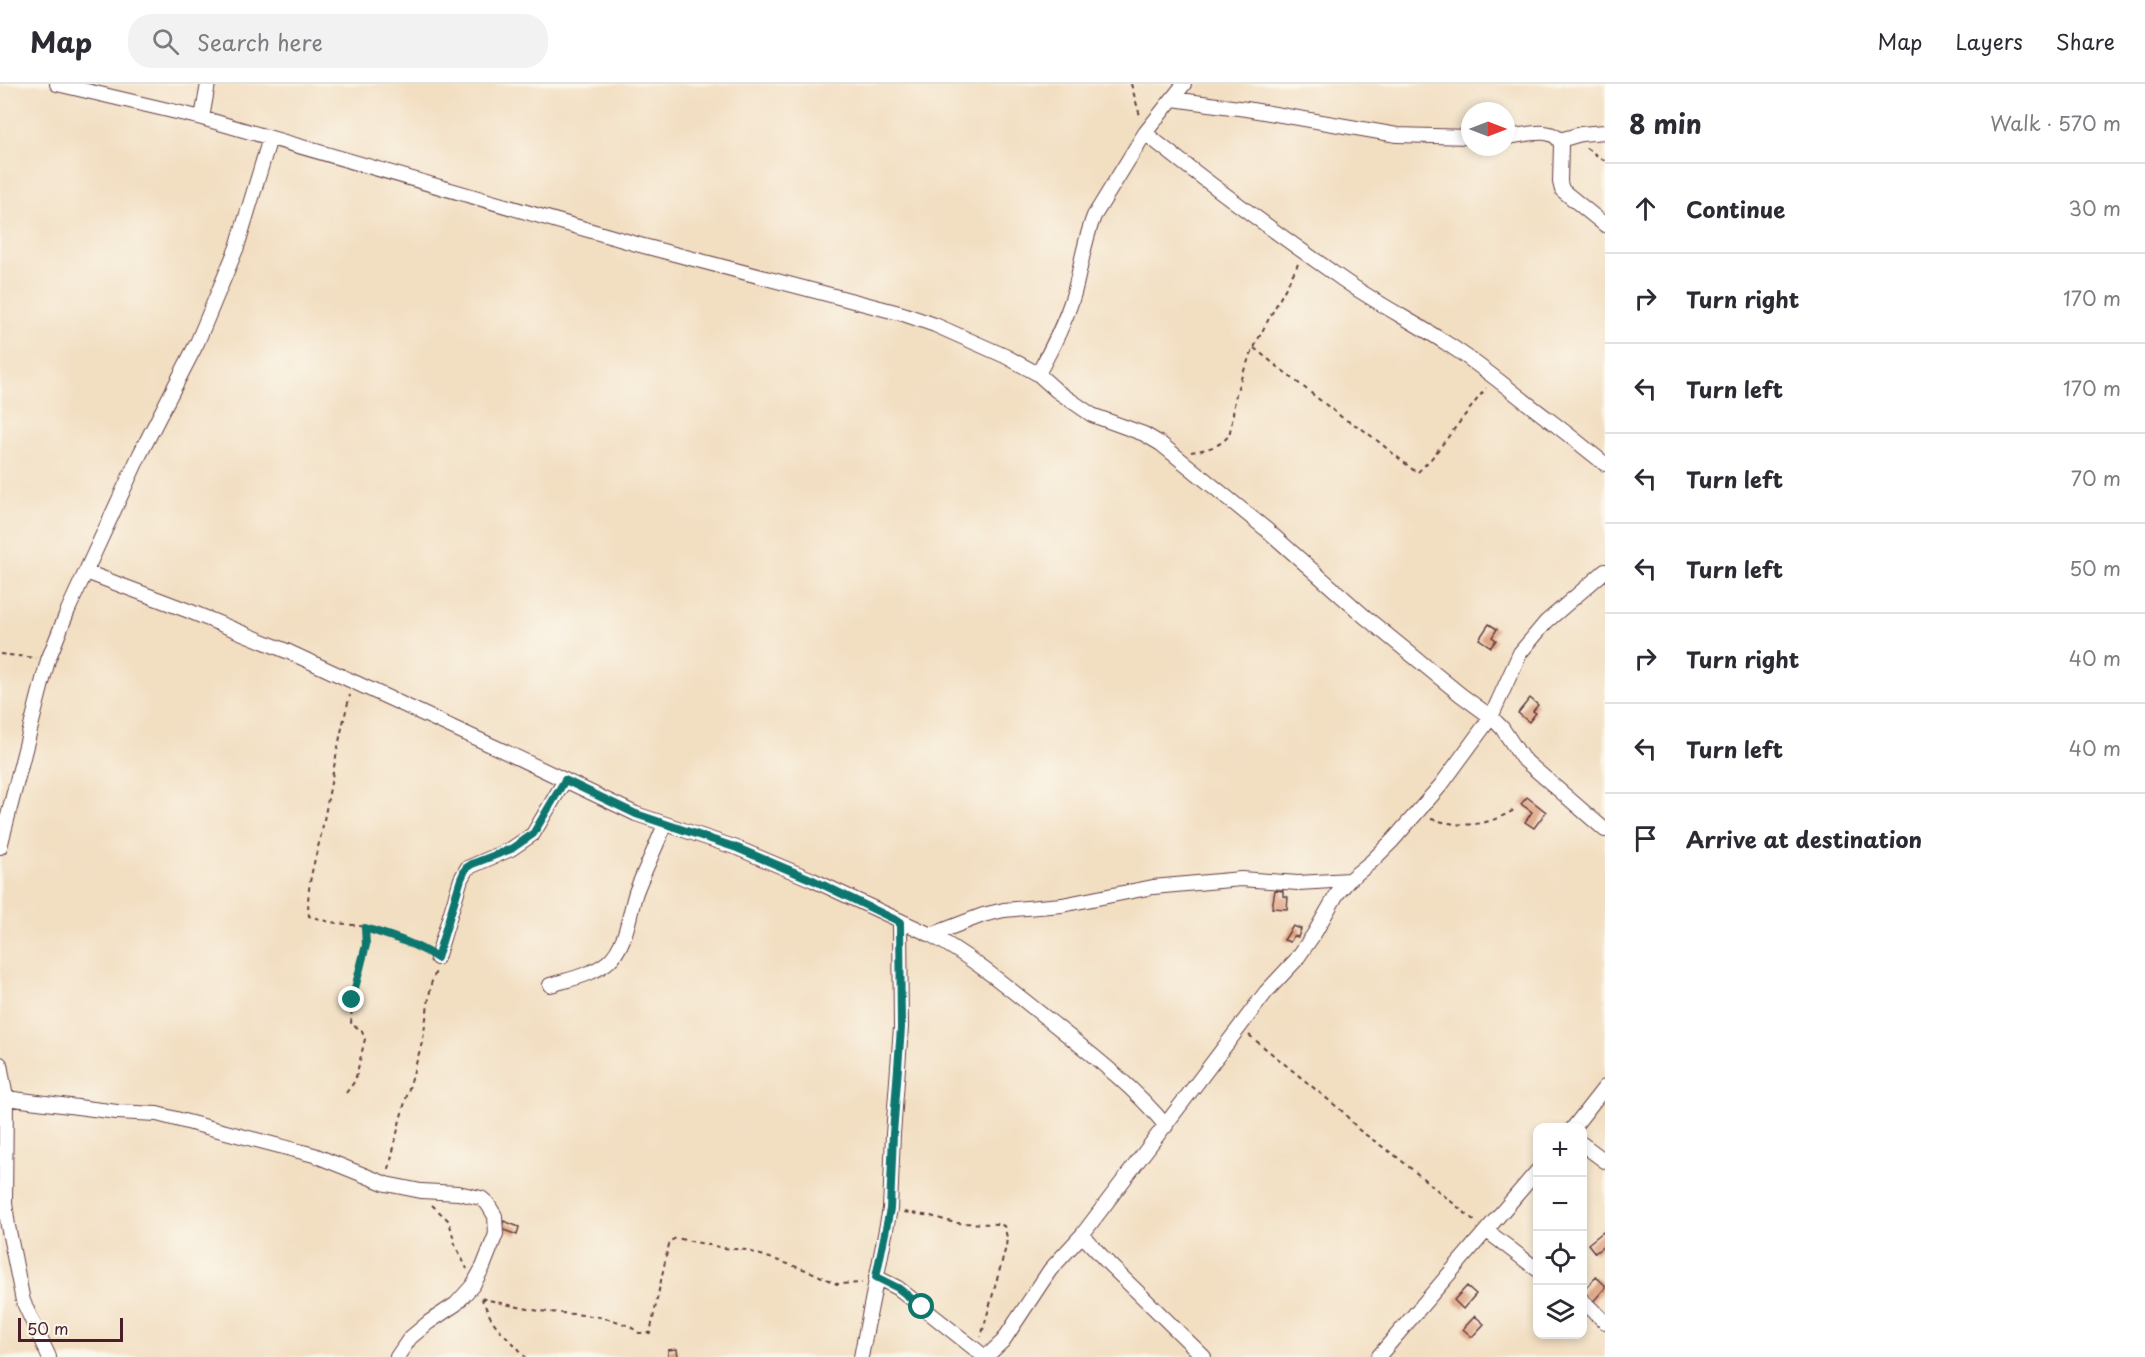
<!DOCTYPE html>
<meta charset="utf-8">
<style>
:root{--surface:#fff;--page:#f2f2f3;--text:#2b2b33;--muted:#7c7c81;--line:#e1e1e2}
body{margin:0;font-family:"Playpen Sans",sans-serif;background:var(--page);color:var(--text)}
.controls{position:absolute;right:18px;bottom:18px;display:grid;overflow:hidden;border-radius:12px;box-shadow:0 3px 9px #0003}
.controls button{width:54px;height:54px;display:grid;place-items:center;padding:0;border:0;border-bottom:2px solid var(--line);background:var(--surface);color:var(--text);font:30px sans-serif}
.compass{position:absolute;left:1461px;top:18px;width:54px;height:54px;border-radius:50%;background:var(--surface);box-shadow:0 3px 9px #0003;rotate:90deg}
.scale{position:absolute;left:18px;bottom:15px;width:105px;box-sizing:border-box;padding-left:6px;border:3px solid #4a1f2b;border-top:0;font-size:16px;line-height:21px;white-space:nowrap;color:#4a1f2b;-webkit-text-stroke:4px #fbf7ec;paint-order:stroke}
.stop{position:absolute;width:18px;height:18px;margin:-14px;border:4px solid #0f766e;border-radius:50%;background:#fff}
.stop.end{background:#0f766e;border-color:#fff;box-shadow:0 2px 6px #0008}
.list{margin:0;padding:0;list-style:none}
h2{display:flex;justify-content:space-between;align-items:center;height:78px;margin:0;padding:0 24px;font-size:26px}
h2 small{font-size:20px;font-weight:400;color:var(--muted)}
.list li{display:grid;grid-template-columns:39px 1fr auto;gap:18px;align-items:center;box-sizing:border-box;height:90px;padding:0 24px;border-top:2px solid var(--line)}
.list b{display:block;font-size:22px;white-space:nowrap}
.list em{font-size:20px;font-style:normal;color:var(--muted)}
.icon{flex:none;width:33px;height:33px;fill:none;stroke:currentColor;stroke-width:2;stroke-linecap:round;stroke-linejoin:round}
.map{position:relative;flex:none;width:1605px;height:1273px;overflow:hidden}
header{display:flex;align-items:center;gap:36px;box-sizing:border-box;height:84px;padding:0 30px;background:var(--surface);border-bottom:2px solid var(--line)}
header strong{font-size:28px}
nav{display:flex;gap:33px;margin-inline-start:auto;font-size:21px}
.search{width:420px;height:54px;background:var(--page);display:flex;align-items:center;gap:15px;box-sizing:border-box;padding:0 21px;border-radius:24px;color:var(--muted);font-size:22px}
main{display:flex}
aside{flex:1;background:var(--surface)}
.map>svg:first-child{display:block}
.building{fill:#d9936d}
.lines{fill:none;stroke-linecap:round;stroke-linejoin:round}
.minor-casing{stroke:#633c42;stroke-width:16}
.path{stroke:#633c42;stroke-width:2;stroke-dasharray:4.5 4.5;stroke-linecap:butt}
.minor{stroke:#fff;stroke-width:14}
.route{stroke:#0f766e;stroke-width:8}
</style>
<header>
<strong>Map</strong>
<div class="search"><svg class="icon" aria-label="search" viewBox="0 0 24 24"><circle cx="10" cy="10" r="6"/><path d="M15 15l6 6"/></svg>Search here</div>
<nav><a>Map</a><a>Layers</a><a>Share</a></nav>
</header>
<main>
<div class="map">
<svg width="1605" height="1273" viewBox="0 0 1605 1273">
<rect width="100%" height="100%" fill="#fbf7ec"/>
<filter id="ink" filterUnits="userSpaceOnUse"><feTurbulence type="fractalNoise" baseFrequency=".0167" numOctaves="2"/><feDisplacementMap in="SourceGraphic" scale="12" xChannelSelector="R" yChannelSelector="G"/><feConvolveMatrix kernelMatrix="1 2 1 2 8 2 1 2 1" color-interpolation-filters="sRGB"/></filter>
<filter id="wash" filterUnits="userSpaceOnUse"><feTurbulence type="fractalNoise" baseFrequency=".008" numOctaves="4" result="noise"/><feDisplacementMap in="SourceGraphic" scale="24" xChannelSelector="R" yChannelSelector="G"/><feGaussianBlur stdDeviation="1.35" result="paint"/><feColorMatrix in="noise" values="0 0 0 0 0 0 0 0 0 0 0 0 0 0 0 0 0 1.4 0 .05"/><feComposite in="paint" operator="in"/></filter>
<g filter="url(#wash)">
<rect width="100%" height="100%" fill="#f2dec1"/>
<g id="blocks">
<!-- building -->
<path class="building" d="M1489,540l8,5 -5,8 4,3 -5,7 -12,-8z
M1530,614l8,7 -5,6 3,2 -7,9 -11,-9z
M1527,713l19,15 -12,16 -9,-6 7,-10 -11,-8z
M1275,806l8,1v5l5,1 -1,12 -15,-1z
M1293,842l8,3 -3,8 -4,-1 -4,6 -6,-2z
M504,1137l15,6 -2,8 -16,-6z
M1603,1148l2,3v10l-10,8 -7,-9z
M1596,1193l9,8v3l-13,15 -10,-8v-3z
M1467,1202l9,8 -13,15 -9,-9z
M1475,1232l9,8 -12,13 -9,-8z
M677,1265l1,8h-10v-7z"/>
</g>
</g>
<g filter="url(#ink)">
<use href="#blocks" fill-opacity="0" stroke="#633c42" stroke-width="1.5"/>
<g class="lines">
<defs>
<path id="minor" d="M57,0l145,34 438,127 263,69 32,11 70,31 33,18 19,17 35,24 52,19 17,10 106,86 97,86 97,79 30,22 11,11 20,30 83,72
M1173,15l73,10 151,26 73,2
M202,34l6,-34
M1145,49c64,51 130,99 197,146 34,24 70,42 104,64 37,23 68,51 102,76 20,15 38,30 57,45
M1506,53c15,-1 50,-13 55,8l-1,37 2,8 43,35
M1560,56l21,-6 24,-2
M1038,290c14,-26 28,-53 36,-81 7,-26 10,-52 20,-77l51,-83 39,-49
M86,488l103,39 100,41 206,95 141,67 101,34 76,32 118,55c43,23 81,56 119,86 41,33 83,65 116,105
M0,763l48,-187 20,-50 72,-156 57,-111 40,-96 33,-109
M931,851l52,-20 21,-5 58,-5 91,-18 88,-8 57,4 51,-3
M437,874l24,-79 6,-11 44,-19 22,-15 32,-54
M550,901c20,-6 43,-10 59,-24 18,-17 20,-47 27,-69 9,-23 20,-45 29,-68
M0,980l6,34 -1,105 3,23 15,75 26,56
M6,1014l111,14 40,2 157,41 72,29 35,7 37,2 23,5 6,5 8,13 1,18 -13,33 -10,18 -17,19 -27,18 -19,16 -13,19
M1573,1044l32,-41
M1582,1060l23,17
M1487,1147l51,39
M1082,1151l28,30 94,92
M876,1193l22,11 87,69
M1582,1216l23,22
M861,1273l29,-148 3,-75 8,-107 -1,-105
M986,1273l17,-16 47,-71 32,-35 184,-243 30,-32 18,-26 23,-40 12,-14 22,-18 22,-22 48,-55 50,-68 29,-64 26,-31 59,-51
M1378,1273l160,-187"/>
</defs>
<!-- minor casing -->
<use href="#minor" class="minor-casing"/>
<!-- path -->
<path class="path" d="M1131,0l9,32
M1586,64l19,13
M1254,264l90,71 17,9 18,14 38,31 14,-14 55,-71
M1191,368c13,-2 30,-5 38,-17 4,-13 4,-27 7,-41 13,-46 41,-87 62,-130
M0,570l36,4
M1431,735c33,9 53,8 83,-9
M365,844l33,10 28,12
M1249,951l93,76 17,19 38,27 79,65
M346,1009l9,-12 10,-42 -4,-10 -10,-4 1,-25 14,-64 -1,-8 -5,-2 -30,-4 -21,-6c-4,-29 7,-57 13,-86 9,-45 16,-90 28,-135
M389,1085l11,-49 23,-81 8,-55 5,-13
M432,1121l17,16 6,23 12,25
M904,1128l27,4 24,7 44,1 5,2 3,11 -1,10 -25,90
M481,1214c20,5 39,10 59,13 30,4 76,2 99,22h11l17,-81 3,-11 6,-3 48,10 22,2 63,21 28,13 25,-1
M481,1214c5,8 8,19 14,26 9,12 21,20 30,33"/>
<!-- minor -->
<use href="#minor" class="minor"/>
</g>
</g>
<g class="lines" filter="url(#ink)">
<!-- route -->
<path class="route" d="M352,916l14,-55 -1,-17c25,8 50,15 72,30l24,-79 5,-11 6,-4 39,-15 22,-15 32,-54 71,34 101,34 76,32 87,42 1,106 -8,106 -3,75 -14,68 22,11 24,19"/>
</g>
</svg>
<div class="controls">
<button>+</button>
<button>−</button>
<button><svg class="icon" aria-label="locate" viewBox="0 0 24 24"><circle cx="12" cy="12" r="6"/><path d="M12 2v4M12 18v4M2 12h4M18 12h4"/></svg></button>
<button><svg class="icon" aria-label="layers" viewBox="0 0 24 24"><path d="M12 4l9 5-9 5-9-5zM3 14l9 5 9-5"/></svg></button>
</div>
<svg class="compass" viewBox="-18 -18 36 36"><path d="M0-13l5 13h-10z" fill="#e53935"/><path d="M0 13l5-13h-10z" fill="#7c7c81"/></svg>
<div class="scale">50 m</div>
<div class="stop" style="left:922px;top:1223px"></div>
<div class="stop end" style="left:352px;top:916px"></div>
</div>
<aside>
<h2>8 min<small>Walk · 570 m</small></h2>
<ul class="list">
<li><svg class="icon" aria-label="ahead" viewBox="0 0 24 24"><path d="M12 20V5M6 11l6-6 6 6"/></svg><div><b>Continue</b></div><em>30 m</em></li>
<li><svg class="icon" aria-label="right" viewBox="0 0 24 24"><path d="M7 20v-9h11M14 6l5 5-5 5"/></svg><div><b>Turn right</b></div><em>170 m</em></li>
<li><svg class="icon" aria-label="left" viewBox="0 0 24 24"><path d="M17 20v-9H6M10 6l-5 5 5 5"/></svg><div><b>Turn left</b></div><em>170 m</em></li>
<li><svg class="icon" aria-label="left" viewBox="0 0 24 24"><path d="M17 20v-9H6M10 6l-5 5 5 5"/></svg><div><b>Turn left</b></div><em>70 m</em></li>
<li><svg class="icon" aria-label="left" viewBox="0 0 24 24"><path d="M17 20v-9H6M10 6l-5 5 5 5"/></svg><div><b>Turn left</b></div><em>50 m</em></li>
<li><svg class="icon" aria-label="right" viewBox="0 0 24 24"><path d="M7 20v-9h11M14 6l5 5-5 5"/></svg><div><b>Turn right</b></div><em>40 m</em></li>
<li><svg class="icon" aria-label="left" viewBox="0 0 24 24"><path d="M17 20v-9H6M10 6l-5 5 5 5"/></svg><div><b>Turn left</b></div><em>40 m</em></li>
<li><svg class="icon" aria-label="arrive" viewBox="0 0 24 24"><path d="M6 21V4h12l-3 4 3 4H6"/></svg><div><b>Arrive at destination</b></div></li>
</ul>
</aside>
</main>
